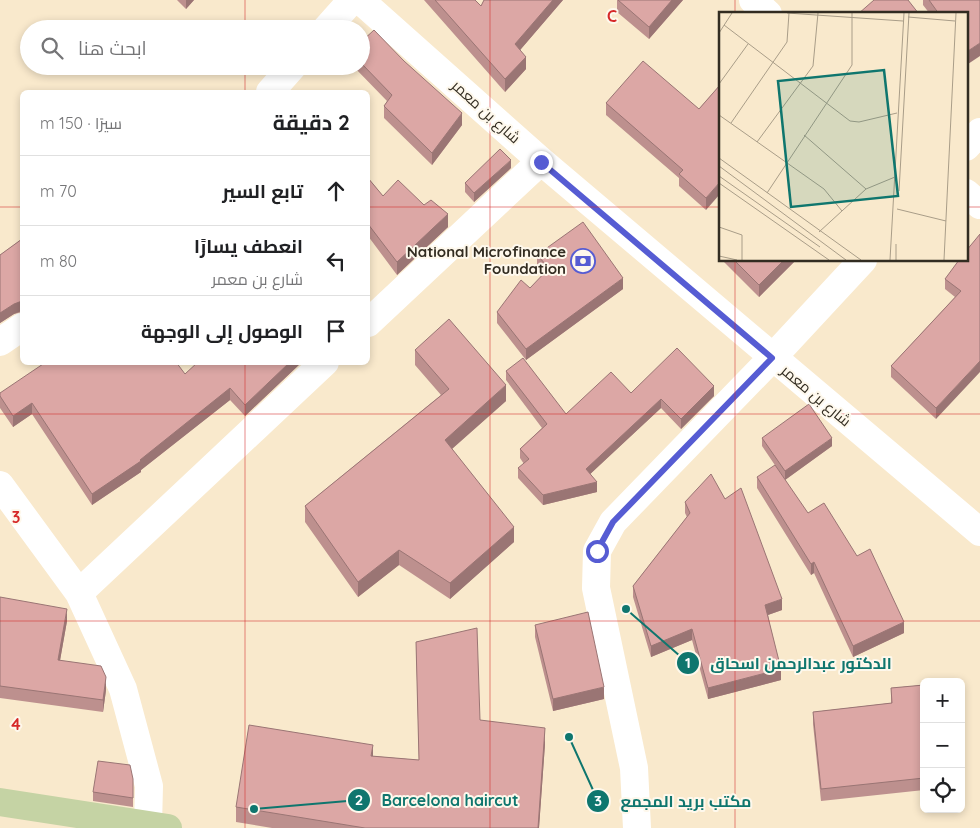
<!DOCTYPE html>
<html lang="ar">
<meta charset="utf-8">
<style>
:root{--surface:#fff;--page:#f2f2f2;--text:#202124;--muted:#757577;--line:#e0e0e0}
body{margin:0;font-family:Quicksand,Cairo,sans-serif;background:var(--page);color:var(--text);direction:rtl}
.controls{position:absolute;right:15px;bottom:15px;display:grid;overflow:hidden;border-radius:8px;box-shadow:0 2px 8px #0003}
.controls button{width:45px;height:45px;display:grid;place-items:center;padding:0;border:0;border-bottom:1px solid var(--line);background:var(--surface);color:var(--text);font:25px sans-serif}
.stop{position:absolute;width:15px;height:15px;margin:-11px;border:4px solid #565cd3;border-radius:50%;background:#fff}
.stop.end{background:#565cd3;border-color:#fff;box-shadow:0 1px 5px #0008}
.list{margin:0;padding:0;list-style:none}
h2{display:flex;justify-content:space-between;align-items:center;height:65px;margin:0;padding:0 20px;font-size:21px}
h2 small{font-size:16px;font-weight:400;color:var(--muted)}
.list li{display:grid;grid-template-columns:32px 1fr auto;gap:15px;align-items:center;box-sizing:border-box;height:70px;padding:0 20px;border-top:1px solid var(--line)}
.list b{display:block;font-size:19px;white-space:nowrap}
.list p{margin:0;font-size:16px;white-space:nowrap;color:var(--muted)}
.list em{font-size:16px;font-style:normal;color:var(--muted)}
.icon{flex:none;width:28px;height:28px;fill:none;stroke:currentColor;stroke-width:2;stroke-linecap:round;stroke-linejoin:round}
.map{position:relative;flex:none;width:980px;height:828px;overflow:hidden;direction:ltr}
.search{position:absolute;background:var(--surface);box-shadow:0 2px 8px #0003;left:20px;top:20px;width:350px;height:55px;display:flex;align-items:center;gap:12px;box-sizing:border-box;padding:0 18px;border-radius:28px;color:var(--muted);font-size:19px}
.panel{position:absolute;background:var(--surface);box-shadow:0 2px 8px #0003;left:20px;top:90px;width:350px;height:275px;border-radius:8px;direction:rtl}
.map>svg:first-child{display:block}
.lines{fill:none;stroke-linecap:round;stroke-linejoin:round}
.minor{stroke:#fff;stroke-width:28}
.primary{stroke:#c5d3a4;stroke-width:28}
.wall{fill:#bd908e}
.shaded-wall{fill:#9a7574}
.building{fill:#dca7a5;stroke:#9a7574}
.route{stroke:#565cd3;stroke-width:6}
.grid{fill:none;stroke:#d62828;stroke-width:1;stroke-opacity:0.55}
.labels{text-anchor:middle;stroke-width:4;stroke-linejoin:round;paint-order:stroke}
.street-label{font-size:15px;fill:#322c21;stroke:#fef8ec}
.poi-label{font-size:15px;font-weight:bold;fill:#322c21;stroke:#fef8ec;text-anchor:end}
.inset-road{fill:none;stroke:#a99d88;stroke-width:1}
.view{fill:#0f766e;fill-opacity:0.15;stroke:#0f766e;stroke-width:2.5}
.inset-edge{fill:none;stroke:#322c21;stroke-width:2.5}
.grid-label{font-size:16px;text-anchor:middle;font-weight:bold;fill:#d62828;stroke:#fef8ec;stroke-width:4;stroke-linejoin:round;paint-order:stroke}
.leader{fill:none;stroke:#0f766e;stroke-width:2}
.callout-dot{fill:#0f766e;stroke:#fef8ec;stroke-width:2}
.mark-label{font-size:15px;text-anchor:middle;font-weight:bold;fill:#fff}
.callout-label{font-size:16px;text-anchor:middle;font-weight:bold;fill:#0f766e;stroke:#fef8ec;stroke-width:4;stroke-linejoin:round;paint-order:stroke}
</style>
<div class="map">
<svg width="980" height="828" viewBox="0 0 980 828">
<rect width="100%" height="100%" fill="#f9e9cc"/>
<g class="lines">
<!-- minor -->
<path class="minor" d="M360,0l181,161 439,371
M753,0l15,14
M326,29l26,-29
M270,92l23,-26
M966,147l14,-15
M966,193l14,12
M368,323l173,-162
M0,342l22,-15
M0,485l79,108 44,96 26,97 -1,39
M79,593l246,-231
M637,828l-3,-60 -38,-180 1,-37 16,-29 159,-164 91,-98"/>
<!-- primary -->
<path class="primary" d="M0,802l168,26"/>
</g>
<!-- wall -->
<path class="wall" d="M177,0h17l-8,9z
M424,0h51l6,6 3,-6h79l-43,50 6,19 -21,23z
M617,0h66l-34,39 -32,-27z
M923,0h57l-12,64 -2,-2v-48h-36l-7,-9z
M361,42l43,19 58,64 -30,40 -48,-47v-12l3,-5 -34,-35h8z
M720,85l-14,125 -27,-24v-8l-73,-63v-12l93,6z
M511,168l-37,34 -9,-10v-9z
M368,178l15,18 41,9 24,22 -51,48 -29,-39z
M980,234l-44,185 -45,-42v-11l64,-69 -10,-8v-10z
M22,239v73l-8,2 -14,9v-68z
M537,255l86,34 -97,71 -29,-37v-11l33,-24 14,-14 -7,-8z
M722,260h74l-37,37z
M415,350l91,51 -54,48 62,93 -64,57 -51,-34 -41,32 -53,-75v-16l136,-111 -26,-30z
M302,362l-57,54 -15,-16 -89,70v2l-49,33 -60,-91 -19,13 -13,-19v-15z
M506,371l60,43 65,-21 83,3 -33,33 -20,-21 -71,66 7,18 -54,13 -25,-27v-10l6,-4 -4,-6v-9l22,-21 -36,-48z
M762,438l70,8 -47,34 -23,-34z
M757,477l51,36 49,43 47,77 -51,24 -39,-84 -3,2 -54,-87z
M685,502l97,108 -14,5 13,65 -73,19 -16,-59 -41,17 -18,-60v-11l54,-69 -2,-4z
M0,597l67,24 -7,39 46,30 -3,22 -103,-14z
M535,625l69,74 -51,12 -18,-74z
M416,642l64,78 65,24 -6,84h-267l-36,-6v-15l137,-51 46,4z
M924,685v105l-103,11 -8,-77v-12l78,-9v-15z
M961,752l2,22v12l-2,1z
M133,779v28l-40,-6v-9z"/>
<!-- shaded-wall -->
<path class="shaded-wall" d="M186,0h8l-8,9z
M553,0h10l-48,56v-12z
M672,0h11l-34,39v-12z
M980,43v13l-12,8v-13z
M526,57v12l-21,23v-13z
M462,113v12l-30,40v-12z
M511,160v8l-37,34v-9z
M720,182v12l-14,16v-12z
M448,214v13l-51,48v-13z
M784,260h12l-37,37v-12z
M623,278v11l-97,71v-11z
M21,301v10l-7,3 -14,9v-10l14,-9z
M980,361v11l-44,47v-11z
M290,362h12l-57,54v-11z
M506,385v16l-61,54v-15z
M714,386v10l-33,33v-10z
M230,388v12l-89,70v2l-49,33v-11l48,-34z
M661,399v9l-75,70v-9z
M32,403v11l-19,13v-11z
M832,438v8l-47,34v-9z
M597,482v10l-54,13v-10z
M514,527v15l-64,57v-16z
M399,550v15l-41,32v-15z
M814,562v11l-3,2v-11z
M782,599v11l-17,6v-11z
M67,609v12l-9,51v-12z
M904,622v11l-51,24v-11z
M692,629v11l-41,17v-11z
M781,669v11l-73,19v-11z
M106,677v13l-3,22v-12z
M604,687v12l-51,12v-12z
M545,728v16l-6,84h-1z
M373,745v15l-2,-4z"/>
<!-- building -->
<path class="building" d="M435,0h40l6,6 3,-6h69l-38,44 11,13 -21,22z
M618,0h54l-23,27z
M874,0h34l11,14h-61z
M929,0h51v43l-12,8 -2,-2v-35h-27z
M374,30l30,31 58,52 -30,40 -48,-47 8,-11 -31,-32v-21z
M643,61l56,48 21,-24v97l-14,16 -27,-24 4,-4 -77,-67z
M500,149l11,11 -37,33 -9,-10z
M368,178l15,18 15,-16 26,25 7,-5 17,14 -51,48 -29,-38z
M583,222l40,56 -97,71 -29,-37 24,-32 9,8 19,-20 -12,-13z
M980,234v127l-44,47 -45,-42 70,-75 -16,-12 14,-19h7v-9z
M22,239v62l-8,3 -14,9v-58z
M734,260h50l-25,25z
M449,319l57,66 -61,55 69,87 -64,56 -51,-33 -41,32 -53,-76 144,-117 -34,-39z
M677,348l37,38 -33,33 -20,-20 -75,70 11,13 -54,13 -25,-27 11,-9 -9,-10 27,-25 -41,-53 17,-13 43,56 45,-42 20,21z
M46,362h130l9,12 13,-12h92l-45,43 -15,-17 -90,72 1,1 -49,33 -60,-91 -19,13 -13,-20v-3z
M809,404l23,34 -47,33 -23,-33z
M775,465l33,48 16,-10 33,53 13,-7 34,73 -51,24 -39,-84 -3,2 -54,-87z
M711,474l14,25 16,-11 41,111 -17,6 16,64 -73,19 -16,-59 -41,17 -18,-60 57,-73 -5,-11z
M0,597l67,12 -9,51 43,6 5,11 -3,23 -103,-14z
M588,612l16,75 -51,12 -18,-74z
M477,628l3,92 65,8 -7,100h-173l-129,-21 13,-82 124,20 -2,11 48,4 -3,-118z
M924,685v93l-103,11 -8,-77 79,-9 -1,-15z
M961,752l2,22h-2z
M98,761l32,4 3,14v19l-40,-6z"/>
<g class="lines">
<!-- route -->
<path class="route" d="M541,162l231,196 -159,164 -16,29"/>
</g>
<!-- grid -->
<path class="grid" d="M245,0v29M490,0v828M735,0v14M245,66v26M0,207h22M368,207h352M966,207h14M735,260v568M245,362v466M0,414h980M0,621h980"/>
<!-- icons -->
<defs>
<symbol id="bank-ring" viewBox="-11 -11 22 22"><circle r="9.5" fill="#fef8ec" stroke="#565cd3" stroke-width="1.5"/><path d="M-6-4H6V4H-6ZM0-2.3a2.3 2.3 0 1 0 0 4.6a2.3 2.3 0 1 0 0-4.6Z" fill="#565cd3"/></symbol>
</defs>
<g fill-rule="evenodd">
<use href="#bank-ring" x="569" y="247" width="28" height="28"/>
</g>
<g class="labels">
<!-- street labels -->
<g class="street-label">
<text transform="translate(486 112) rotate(42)" y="5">شارع بن معمر</text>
<text transform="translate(816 396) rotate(40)" y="5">شارع بن معمر</text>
</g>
<!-- poi labels -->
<g class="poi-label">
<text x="566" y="257">National Microfinance<tspan x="566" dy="17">Foundation</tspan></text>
</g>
</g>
<!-- overview -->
<g transform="translate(719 12)">
<rect width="249" height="249" fill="#f9e9cc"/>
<path class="inset-road" d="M68,1l116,8M189,5l47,4M5,13l126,96 9,1 38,-9M0,21l13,-20M0,72l29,-40M0,103l105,74 18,22M12,111l56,-81 2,-29M85,123l62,54M38,130l56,-76 5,-53M0,146l142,102M0,154l127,94M0,164l101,71M0,171l110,77M180,179l10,-178M48,181l85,-128v-52M178,197l49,12M0,215l23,8v25M100,220l47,-43 29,-12M177,232v16M0,244l18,4M171,248l14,-247M225,248l12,-247"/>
<path class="view" d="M165,58l14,126 -107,11 -13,-126z"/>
<rect width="249" height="249" class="inset-edge"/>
</g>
<g class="grid-label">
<text x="612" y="22">C</text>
<text x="16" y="523">3</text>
<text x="16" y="730">4</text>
</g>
<!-- callouts -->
<path class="leader" d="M626 609L688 663M254 809L359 800M569 737L598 801"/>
<g class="callout-dot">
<circle cx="626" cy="609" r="5"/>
<circle cx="254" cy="809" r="5"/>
<circle cx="569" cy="737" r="5"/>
<circle cx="688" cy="663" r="12"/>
<circle cx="359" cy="800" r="12"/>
<circle cx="598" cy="801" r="12"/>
</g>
<g class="mark-label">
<text x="688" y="668">1</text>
<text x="359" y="805">2</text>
<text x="598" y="806">3</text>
</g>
<g class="callout-label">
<text x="801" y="669">الدكتور عبدالرحمن اسحاق</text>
<text x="450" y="806">Barcelona haircut</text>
<text x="686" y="807">مكتب بريد المجمع</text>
</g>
</svg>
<div class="controls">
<button>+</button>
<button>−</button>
<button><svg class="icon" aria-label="locate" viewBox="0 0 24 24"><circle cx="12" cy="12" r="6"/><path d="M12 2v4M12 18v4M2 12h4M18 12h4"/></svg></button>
</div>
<div class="stop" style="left:597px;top:551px"></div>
<div class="stop end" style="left:541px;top:162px"></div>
<div class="search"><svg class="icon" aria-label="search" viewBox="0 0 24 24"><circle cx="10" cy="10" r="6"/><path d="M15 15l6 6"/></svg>ابحث هنا</div>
<section class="panel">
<h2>2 دقيقة<small>سيرًا · 150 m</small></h2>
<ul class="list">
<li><svg class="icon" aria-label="ahead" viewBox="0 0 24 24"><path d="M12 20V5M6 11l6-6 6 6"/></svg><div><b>تابع السير</b></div><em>70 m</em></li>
<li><svg class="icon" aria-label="left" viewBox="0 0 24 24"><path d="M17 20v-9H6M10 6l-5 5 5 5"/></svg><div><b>انعطف يسارًا</b><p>شارع بن معمر</p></div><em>80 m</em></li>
<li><svg class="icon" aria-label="arrive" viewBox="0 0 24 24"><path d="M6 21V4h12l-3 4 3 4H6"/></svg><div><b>الوصول إلى الوجهة</b></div></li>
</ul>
</section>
</div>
